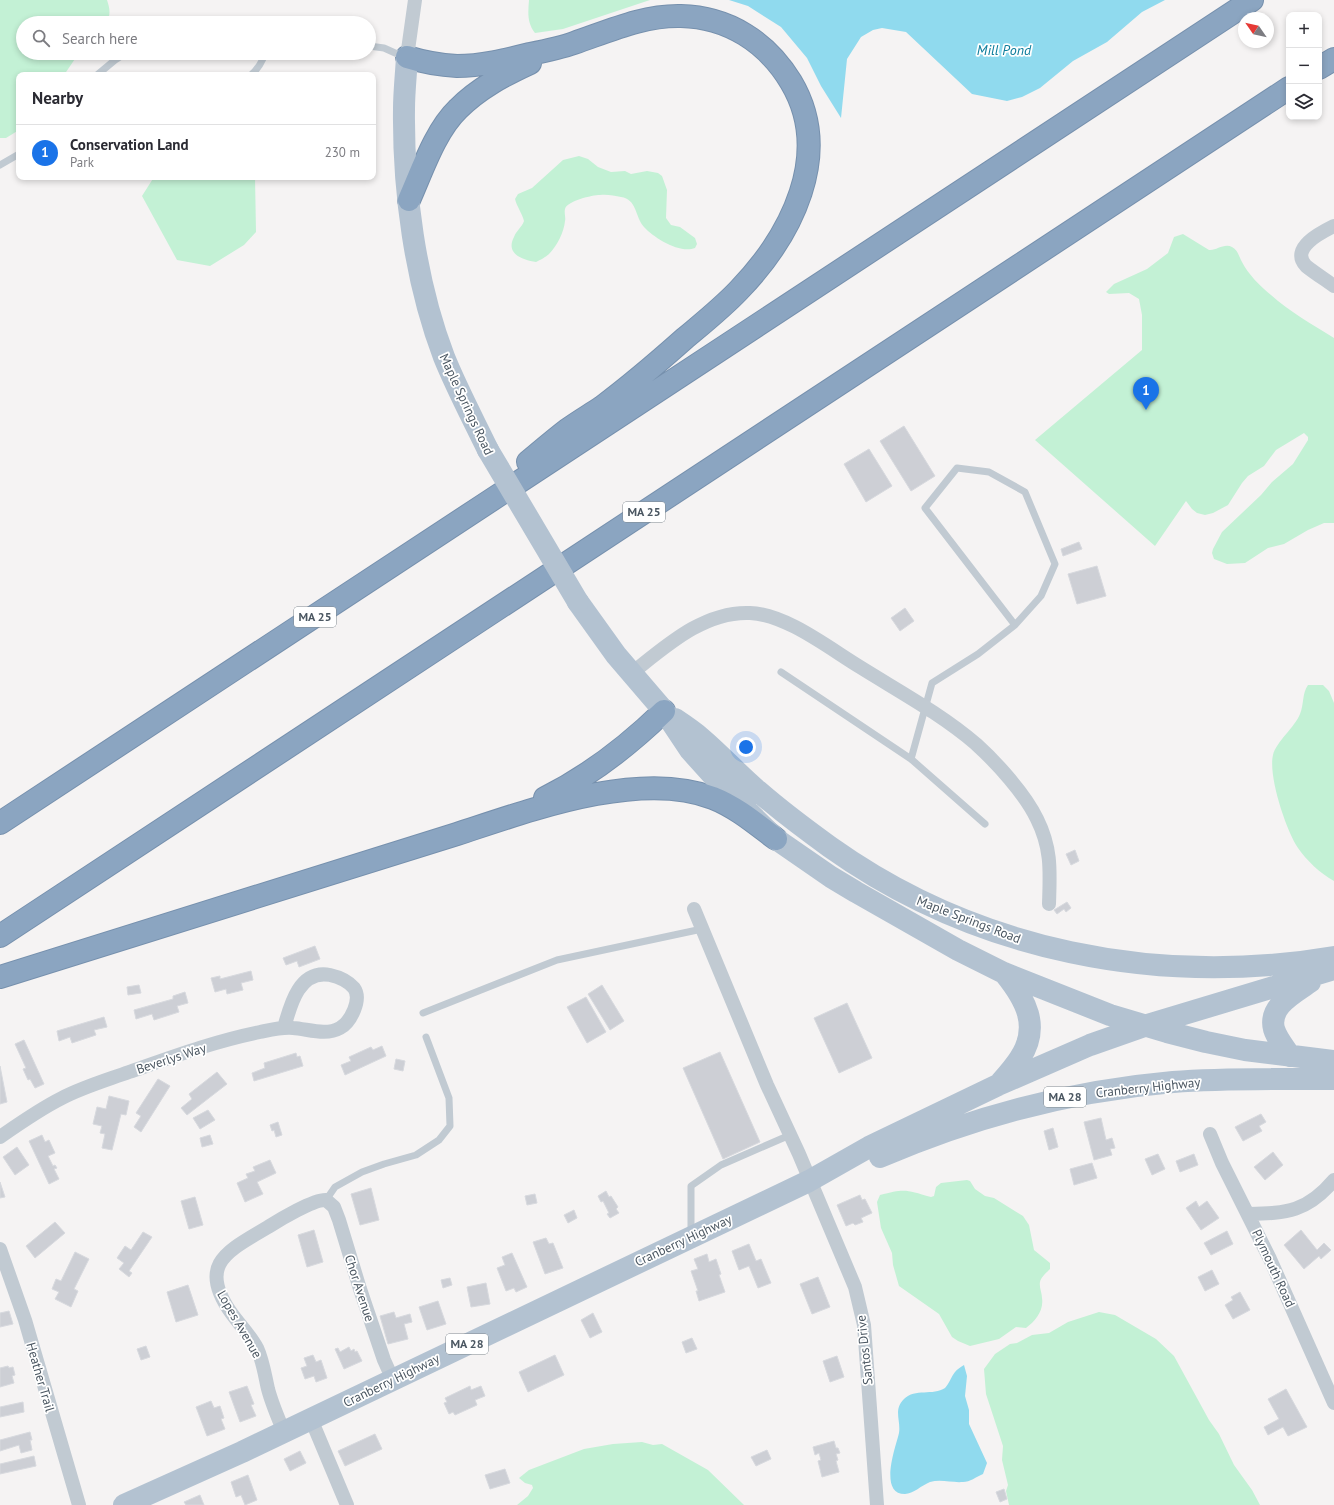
<!DOCTYPE html>
<meta charset="utf-8">
<style>
:root{--surface:#fff;--page:#f2f2f3;--text:#2b2b33;--muted:#7c7c81;--line:#e1e1e2;--accent:#1a73e8}
body{margin:0;font-family:"PT Sans",sans-serif;background:var(--page);color:var(--text)}
.controls{position:absolute;right:12px;top:12px;display:grid;overflow:hidden;border-radius:8px;box-shadow:0 2px 6px #0003}
.controls button{width:36px;height:36px;display:grid;place-items:center;padding:0;border:0;border-bottom:1px solid var(--line);background:var(--surface);color:var(--text);font:20px sans-serif}
.compass{position:absolute;left:1238px;top:12px;width:36px;height:36px;border-radius:50%;background:var(--surface);box-shadow:0 2px 6px #0003;rotate:304deg}
.you{position:absolute;left:746px;top:747px;width:14px;height:14px;margin:-10px;border:3px solid #fff;border-radius:50%;background:#1a73e8;box-shadow:0 0 0 6px #1a73e833}
.badge{display:grid;place-items:center;width:26px;height:26px;border-radius:50%;background:var(--accent);color:#fff;font-size:13px;font-weight:700}
.pin{position:absolute;translate:-50% -33px;filter:drop-shadow(0 1px 2px #0008)}
.pin::after{content:'';position:absolute;top:21px;width:14px;height:12px;background:inherit;clip-path:polygon(0 0,100% 0,50% 100%)}
.list{margin:0;padding:0;list-style:none}
h2{display:flex;justify-content:space-between;align-items:center;height:52px;margin:0;padding:0 16px;font-size:17px}
h2 small{font-size:13px;font-weight:400;color:var(--muted)}
.list li{display:grid;grid-template-columns:26px 1fr auto;gap:12px;align-items:center;box-sizing:border-box;height:56px;padding:0 16px;border-top:1px solid var(--line)}
.list b{display:block;font-size:15px;white-space:nowrap}
.list p{margin:0;font-size:13px;white-space:nowrap;color:var(--muted)}
.list em{font-size:13px;font-style:normal;color:var(--muted)}
.icon{flex:none;width:22px;height:22px;fill:none;stroke:currentColor;stroke-width:2;stroke-linecap:round;stroke-linejoin:round}
.map{position:relative;flex:none;width:1334px;height:1505px;overflow:hidden}
.search{position:absolute;background:var(--surface);box-shadow:0 2px 6px #0003;left:16px;top:16px;width:360px;height:44px;display:flex;align-items:center;gap:10px;box-sizing:border-box;padding:0 14px;border-radius:22px;color:var(--muted);font-size:15px}
.panel{position:absolute;background:var(--surface);box-shadow:0 2px 6px #0003;left:16px;top:72px;width:360px;height:108px;border-radius:8px}
.map>svg:first-child{display:block}
.green{fill:#c3f1d5}
.water{fill:#90daee}
.building{fill:#cdcfd5;stroke:#d7d9de}
.lines{fill:none;stroke-linecap:round;stroke-linejoin:round}
.highway-casing{stroke:#7690ad;stroke-width:24}
.lane{stroke:#c1cad2;stroke-width:7}
.street{stroke:#c1cad2;stroke-width:14}
.primary{stroke:#b3c2d1;stroke-width:22}
.highway{stroke:#8ba5c1;stroke-width:22}
.primary-bridge{stroke:#b3c2d1;stroke-width:22}
.labels{text-anchor:middle;stroke-width:3.5;stroke-linejoin:round;paint-order:stroke}
.shield{fill:#fff;stroke:#808990;stroke-width:1}
.shield-label{font-size:12px;font-weight:bold;fill:#4a5661}
.street-label{font-size:13px;fill:#4a5661;stroke:#fff}
.water-label{font-size:14px;font-style:italic;fill:#0c7c9b;stroke:#fff}
</style>
<div class="map">
<svg width="1334" height="1505" viewBox="0 0 1334 1505">
<rect width="100%" height="100%" fill="#f5f3f3"/>
<!-- green -->
<path class="green" d="M0,0h107c3,9 4,15 -1,23h-83v30h56l-15,22h-45v55l-13,8h-6z
M529,0h121l-87,29 -28,4c-8,-10 -7,-20 -6,-33z
M579,156l9,3 10,8 13,5 14,-1 6,3 16,-3 11,2 4,3 5,14 -1,28 5,7 9,2 15,11 2,6 -2,4c-15,6 -41,-10 -51,-21 -9,-10 -7,-28 -23,-30 -6,-1 -14,-3 -21,-2 -8,0 -33,6 -35,14 -1,4 1,9 0,12 -1,11 -8,25 -16,33 -3,3 -9,6 -13,8 -13,-2 -31,-8 -22,-25 2,-6 8,-10 10,-16 -2,-8 -7,-14 -9,-22l3,-5 14,-6 31,-28z
M154,177h101l1,55 -12,13 -34,21 -33,-6 -35,-64z
M1183,234l26,16c7,1 15,-7 23,-3 6,3 7,10 10,15 6,12 18,24 29,33 18,16 42,30 63,43v185h-10l-16,7 -24,14 -16,4 -23,15 -18,1 -13,-5 -2,-6 1,-4 9,-17 39,-37 11,-13 21,-18 15,-24v-3l-4,-4 -28,17 -12,16 -16,10 -6,7 -14,22 -15,8 -8,2 -8,-2 -5,-4 -6,-8 -31,45 -120,-106 107,-90v-35l-3,-16 -10,-6 -20,1 -3,-2 8,-8 33,-15 21,-16 6,-16z
M1308,685h15l6,6 5,12v178c-13,-7 -28,-21 -36,-33 -12,-18 -30,-72 -25,-93 3,-13 22,-28 27,-41 4,-9 2,-21 8,-29z
M967,1180l3,1 5,8 10,7 9,2 29,18 6,9 5,25 16,13v6c-4,4 -9,8 -10,13 -1,5 2,11 2,16 2,13 -7,23 -16,30l-10,-1 -17,12 -29,7 -12,-5 -6,-4 -13,-23 -40,-28 -6,-21 -1,-12 -11,-25 -4,-26 3,-7c25,-7 27,-5 51,2l3,-1 2,-9 5,-4z
M1099,1312l16,3 41,24 18,17 35,64 10,14 15,31 18,25 8,15h-251l-3,-14 2,-6 -6,-25 1,-14 -17,-52 -2,-25 11,-15 15,-10 7,-1 15,-8 17,-2 19,-11z
M642,1442l11,3 9,-1 46,26 36,35h-227l11,-9 5,-8 -1,-3 -7,-2 -6,-5 10,-8 55,-21 29,-5z"/>
<!-- water -->
<path class="water" d="M729,0h436l-23,12 -35,30 -34,19 -33,27 -18,9 -15,4 -35,-7 -66,-62 -24,-4 -9,2 -12,7 -14,22 -6,59 -20,-32 -14,-28 -26,-31 -33,-21z
M964,1365l3,11 -2,20 4,14v14l18,39 -4,11c-7,3 -13,8 -20,8 -11,1 -22,-3 -33,0 -8,3 -17,12 -25,12 -27,0 -9,-48 -6,-61 2,-13 -6,-23 5,-34 11,-11 29,-3 41,-11 4,-4 6,-11 10,-16 2,-3 6,-5 9,-7z"/>
<!-- building -->
<path class="building" d="M904,426l31,50 -24,15 -31,-50z
M869,449l23,37 -26,16 -22,-38z
M1079,542l3,7 -19,7 -2,-7z
M1097,566l9,30 -29,8 -9,-30z
M905,608l9,13 -14,10 -9,-13z
M1075,850l4,11 -8,4 -5,-11z
M1067,902l4,6 -5,4 -2,-3 -7,5 -3,-4z
M315,946l5,13 -21,8 -2,-6 -11,4 -3,-7z
M251,971l2,9 -12,3 2,7 -16,4 -1,-5 -11,3 -4,-14 9,-2v3z
M139,985l2,8 -13,2 -1,-8z
M602,985l22,36 -14,9 -22,-36z
M185,992l3,11 -11,3 2,6 -25,8 -2,-6 -16,5 -2,-9 39,-11v-3z
M586,997l20,35 -19,11 -20,-36z
M847,1003l25,55 -33,15 -25,-55z
M104,1017l3,10 -13,3 2,5 -24,8 -2,-6 -11,4 -2,-10z
M24,1040l20,44 -9,4 -5,-9 -2,1 -5,-11 3,-1 -11,-24z
M382,1046l4,10 -41,19 -4,-10 10,-4 -2,-4 22,-10 2,3z
M720,1052l40,90 -37,17 -40,-91z
M296,1053l1,4 3,-1 3,10 -49,15 -2,-8 13,-5 -1,-5z
M396,1059l9,2 -2,10 -9,-2z
M0,1066l7,36 -7,2z
M217,1072l10,12 -40,31 -6,-7 11,-9 -3,-5z
M158,1079l12,7 -29,46 -7,-5 7,-11 -5,-3z
M109,1096l20,5 -3,14 -5,-1 -9,36 -10,-2 3,-14 -5,-1 2,-7 -9,-2 4,-17 9,2z
M208,1110l7,10 -15,9 -7,-11z
M1261,1114l5,8 -7,4 3,5 -19,10 -8,-14z
M1101,1118l5,22 6,-2 3,10 -5,1 2,6 -18,5 -10,-38z
M278,1122l4,13 -6,2 -2,-7 -2,1 -2,-6z
M1053,1128l5,19 -9,3 -5,-19z
M42,1135l3,7 4,-2 6,13 -7,3 5,10 2,-1 2,3 -3,1 5,10 -10,5 -20,-43z
M210,1135l3,9 -11,3 -2,-9z
M17,1147l12,18 -14,10 -12,-18z
M1273,1152l10,13 -18,15 -11,-13z
M1158,1154l7,15 -13,6 -7,-16z
M1194,1154l4,11 -18,7 -4,-11z
M270,1160l6,13 -19,9 6,12 -18,8 -8,-19 11,-5 -2,-4 9,-3 -2,-4z
M1092,1163l5,15 -23,7 -4,-16z
M0,1182l5,15 -5,1z
M371,1188l8,32 -19,5 -9,-31z
M606,1191l3,6 2,-1 7,11 -2,2 3,4 -9,5 -3,-4 2,-1 -6,-12 -2,1 -3,-6z
M535,1194l2,9 -10,2 -2,-9z
M860,1195l2,5 3,-1 7,14 -11,5 2,4 -8,3 -2,-2 -7,3 -9,-21z
M195,1197l8,28 -14,4 -8,-28z
M1196,1201l3,6 8,-6 12,17 -18,12 -15,-22z
M574,1210l3,8 -9,5 -4,-8z
M55,1222l10,11 -30,25 -9,-12z
M314,1230l9,32 -16,5 -9,-32z
M1301,1230l16,20 7,-7 7,7 -10,9 -2,-3 -15,13 -20,-24z
M1227,1231l6,13 -22,11 -7,-12z
M143,1232l9,5 -23,34 3,2 -3,4 -10,-8 5,-6 -7,-5 8,-12 6,4z
M546,1238l3,6 4,-1 10,25 -18,6 -12,-32z
M749,1244l7,17 5,-2 10,24 -13,5 -9,-22 -10,4 -7,-19z
M75,1252l14,7 -15,30 4,2 -7,16 -16,-8 4,-7 -7,-3 4,-10 5,2z
M512,1253l15,34 -11,5 -2,-4 -8,3 -9,-23 8,-3 -3,-8z
M707,1254l2,8 7,-3 5,15 -2,1 6,17 -26,9 -3,-10h2l-7,-20 7,-2 -4,-10z
M1212,1270l7,14 -14,7 -7,-14z
M818,1277l12,30 -18,7 -12,-30z
M450,1278l2,7 -9,3 -2,-8z
M486,1283l4,21 -19,3 -4,-20z
M188,1285l10,30 -22,7 -9,-30z
M1240,1292l10,18 -17,9 -8,-14 8,-5 -2,-3z
M438,1301l8,23 -19,6 -8,-23z
M9,1311l4,13 -13,3v-14z
M394,1312l2,6 14,-4 2,8 -8,2 4,15 -20,5 -8,-28z
M593,1313l9,19 -12,6 -9,-18z
M692,1338l5,11 -11,4 -4,-11z
M146,1346l4,11 -9,3 -4,-11z
M349,1347l2,4 3,-2 1,3 2,-1 5,10 -18,8 -9,-20 3,-1 2,4z
M313,1355l3,7 5,-2 6,18 -11,4 -2,-6 -9,3 -4,-11 6,-2 -3,-8z
M555,1355l9,20 -36,17 -9,-20z
M837,1356l7,21 -14,5 -7,-21z
M8,1366l1,2 4,-1 2,8 -3,1 2,7 -14,4v-19z
M247,1386l7,18 -3,1 5,11 -16,6 -11,-30z
M470,1386l1,4 10,-4 4,10 -10,4 2,5 -22,10 -2,-3 -4,2 -5,-11 3,-1 -2,-4z
M1286,1389l21,38 -19,9 -5,-9 -15,8 -4,-8 15,-8 -11,-20z
M211,1401l3,7 6,-2 4,12 -3,1 4,10 -18,7 -11,-29z
M23,1402l1,10 -24,5v-10z
M30,1432l2,8h-2l2,10 -11,3 -2,-8 -19,6v-11z
M375,1434l7,15 -37,17 -7,-15z
M834,1441l2,7h2l2,5 -4,1 2,6 -2,1 3,11 -17,5 -4,-16 3,-1 -2,-7 -4,2 -2,-8z
M767,1450l4,9 -15,7 -5,-9z
M300,1451l6,12 -16,8 -6,-12z
M34,1456l2,10 -36,8v-10z
M505,1469l5,14 -20,6 -5,-14z
M248,1475l9,25 -12,5 -4,-10 -5,2 -5,-15z
M1004,1489l3,10 -7,3 -4,-10z
M200,1495l4,10h-18l-2,-3z"/>
<g class="lines">
<defs>
<path id="highway" d="M407,57c16,5 32,8 50,9 24,0 49,-6 73,-12 15,-3 30,-6 44,-11 35,-12 70,-28 107,-27 47,1 86,26 110,66 43,72 0,154 -52,208 -17,18 -36,33 -55,49 -27,24 -54,47 -82,68 -12,8 -24,15 -35,23 -13,10 -26,21 -39,32
M1319,68l15,-9
M409,200c13,-29 26,-69 49,-91 21,-21 46,-34 72,-46
M545,798c44,-22 84,-53 119,-87
M0,823l1252,-823
M0,936l1289,-848
M0,977l457,-143c71,-23 182,-65 256,-36 23,9 43,26 63,41"/>
</defs>
<!-- highway casing -->
<use href="#highway" class="highway-casing"/>
<!-- lane -->
<path class="lane" d="M369,46l15,2 20,9
M97,75l18,-15 11,-7
M251,75c6,-5 12,-14 14,-22
M0,165l19,-11
M781,672l130,87
M985,824l-74,-65 21,-76 46,-29 37,-29 26,-29 14,-32 -30,-72 -36,-20 -32,-4 -32,40 90,117
M423,1013l134,-53 145,-31
M326,1200l9,-13 27,-15 22,-8 32,-9 23,-15 11,-14 -1,-28 -23,-61
M691,1234v-48l30,-21 69,-30"/>
<!-- street -->
<path class="street" d="M407,57l8,-57
M1334,226c-12,6 -45,22 -28,40 6,5 21,15 28,20
M632,673c34,-27 72,-62 118,-60 36,1 80,36 110,54 40,25 81,47 116,77 21,19 49,50 61,75 15,30 13,53 12,85
M694,909l73,176 32,69 56,133 9,38 13,180
M1210,1134l12,29 48,96 64,144
M0,1137c20,-14 40,-28 62,-39 21,-11 45,-18 67,-26 43,-15 86,-31 131,-40 10,-2 22,-5 33,-4 15,1 33,8 47,0 11,-6 22,-29 14,-40 -6,-7 -15,-11 -24,-13 -31,-6 -40,31 -46,53
M1249,1214c38,-1 58,-2 85,-34
M0,1249l25,71 54,185
M311,1419l36,86
M284,1432c-6,-14 -12,-28 -16,-43 -3,-13 -5,-28 -11,-41 -7,-13 -17,-23 -25,-34 -36,-50 -4,-63 36,-87 11,-7 46,-28 58,-27l8,7 5,13 21,69 24,71 9,20"/>
<!-- primary -->
<path class="primary" d="M407,57c-1,18 -3,35 -3,52 -1,81 11,172 40,248 13,32 29,62 44,93
M578,602l38,53 48,56 26,39 36,40 50,49 55,38 25,15 102,58 46,23 106,42 57,17 39,10 39,8 89,11
M675,719c9,6 18,12 26,19 20,17 37,36 57,53 23,20 47,38 72,56 146,104 328,140 504,110
M1290,1056c-5,-8 -13,-17 -16,-27 -6,-23 21,-36 36,-47
M1001,1082c7,-8 14,-16 19,-24 21,-32 5,-59 -15,-84
M880,1157c95,-41 190,-66 293,-75 52,-4 108,-3 161,-3
M124,1505l118,-53 69,-33 498,-238 60,-34 129,-62 92,-40 54,-19 190,-57"/>
<!-- highway -->
<use href="#highway" class="highway"/>
<!-- primary-bridge -->
<path class="primary-bridge" d="M488,450l90,152"/>
</g>
<g class="labels">
<!-- shield labels -->
<g class="shield">
<rect x="623" y="502" width="42" height="20" rx="3"/>
<rect x="294" y="607" width="42" height="20" rx="3"/>
<rect x="1044" y="1087" width="42" height="20" rx="3"/>
<rect x="446" y="1334" width="42" height="20" rx="3"/>
</g>
<g class="shield-label">
<text x="644" y="516">MA 25</text>
<text x="315" y="621">MA 25</text>
<text x="1065" y="1101">MA 28</text>
<text x="467" y="1348">MA 28</text>
</g>
<!-- street labels -->
<g class="street-label">
<text transform="translate(467 404) rotate(65)" y="5">Maple Springs Road</text>
<text transform="translate(969 919) rotate(21)" y="5">Maple Springs Road</text>
<text transform="translate(171 1058) rotate(-18)" y="5">Beverlys Way</text>
<text transform="translate(1148 1087) rotate(-6)" y="5">Cranberry Highway</text>
<text transform="translate(683 1240) rotate(-25)" y="5">Cranberry Highway</text>
<text transform="translate(1274 1268) rotate(65)" y="5">Plymouth Road</text>
<text transform="translate(360 1288) rotate(72)" y="5">Chor Avenue</text>
<text transform="translate(240 1324) rotate(60)" y="5">Lopes Avenue</text>
<text transform="translate(864 1350) rotate(-96)" y="5">Santos Drive</text>
<text transform="translate(41 1377) rotate(74)" y="5">Heather Trail</text>
<text transform="translate(391 1380) rotate(-26)" y="5">Cranberry Highway</text>
</g>
<!-- water labels -->
<g class="water-label">
<text x="1004" y="55">Mill Pond</text>
</g>
</g>
</svg>
<div class="controls">
<button>+</button>
<button>−</button>
<button><svg class="icon" aria-label="layers" viewBox="0 0 24 24"><path d="M12 4l9 5-9 5-9-5zM3 14l9 5 9-5"/></svg></button>
</div>
<svg class="compass" viewBox="-18 -18 36 36"><path d="M0-13l5 13h-10z" fill="#e53935"/><path d="M0 13l5-13h-10z" fill="#7c7c81"/></svg>
<div class="you"></div>
<div class="pin badge" style="left:1146px;top:410px">1</div>
<div class="search"><svg class="icon" aria-label="search" viewBox="0 0 24 24"><circle cx="10" cy="10" r="6"/><path d="M15 15l6 6"/></svg>Search here</div>
<section class="panel">
<h2>Nearby<small></small></h2>
<ul class="list">
<li><span class="badge">1</span><div><b>Conservation Land</b><p>Park</p></div><em>230 m</em></li>
</ul>
</section>
</div>
